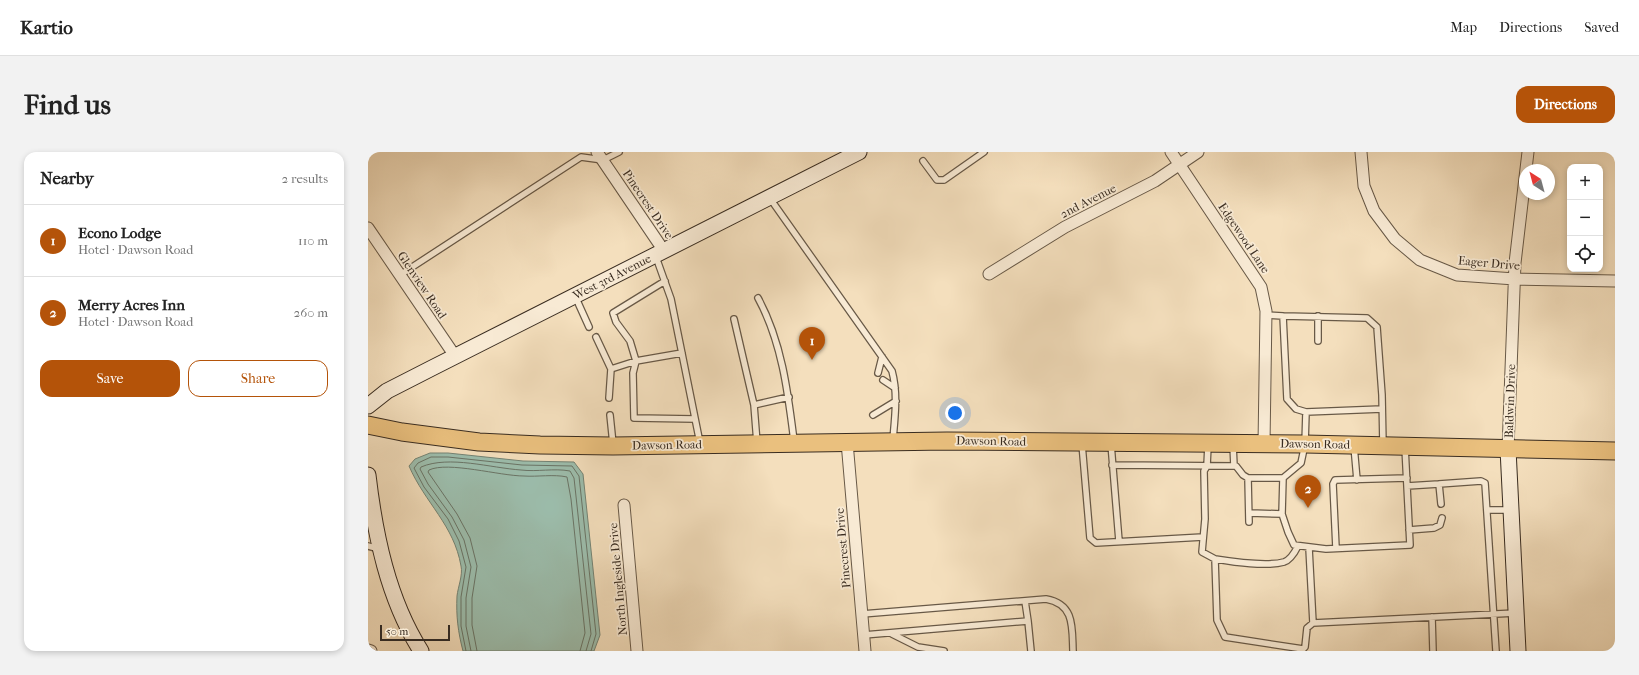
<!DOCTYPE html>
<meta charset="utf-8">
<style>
:root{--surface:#fff;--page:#f2f2f2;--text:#222;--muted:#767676;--line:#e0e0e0;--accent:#b45309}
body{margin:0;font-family:"IM FELL French Canon",serif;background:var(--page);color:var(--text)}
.controls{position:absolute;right:12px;top:12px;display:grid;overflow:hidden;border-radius:8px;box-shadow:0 2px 6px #0003}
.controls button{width:36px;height:36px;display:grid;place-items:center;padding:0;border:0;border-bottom:1px solid var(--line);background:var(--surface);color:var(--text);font:20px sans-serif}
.compass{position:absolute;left:1151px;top:12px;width:36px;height:36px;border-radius:50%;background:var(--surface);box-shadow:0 2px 6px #0003;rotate:324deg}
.scale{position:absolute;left:12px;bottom:10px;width:70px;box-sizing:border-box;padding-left:4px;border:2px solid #392c20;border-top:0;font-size:11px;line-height:14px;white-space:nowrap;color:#392c20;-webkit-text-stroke:3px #f8ead4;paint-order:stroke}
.you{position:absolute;left:587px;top:261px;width:14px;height:14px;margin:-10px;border:3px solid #fff;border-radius:50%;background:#1a73e8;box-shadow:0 0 0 6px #1a73e833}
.badge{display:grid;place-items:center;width:26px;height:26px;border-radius:50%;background:var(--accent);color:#fff;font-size:13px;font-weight:700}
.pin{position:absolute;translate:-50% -33px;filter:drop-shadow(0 1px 2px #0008)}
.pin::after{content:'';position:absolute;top:21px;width:14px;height:12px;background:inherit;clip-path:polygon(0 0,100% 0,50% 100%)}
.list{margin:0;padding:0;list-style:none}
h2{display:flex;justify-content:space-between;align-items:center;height:52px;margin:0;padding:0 16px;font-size:17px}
h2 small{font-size:13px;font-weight:400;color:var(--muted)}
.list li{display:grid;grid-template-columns:26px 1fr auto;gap:12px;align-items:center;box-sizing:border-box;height:72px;padding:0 16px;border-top:1px solid var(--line)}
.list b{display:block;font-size:15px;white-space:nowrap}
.list p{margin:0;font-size:13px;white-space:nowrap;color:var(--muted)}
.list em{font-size:13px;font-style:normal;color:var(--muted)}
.actions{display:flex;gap:8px;padding:12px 16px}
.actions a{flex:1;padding:9px 0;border:1px solid var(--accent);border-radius:12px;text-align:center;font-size:14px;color:var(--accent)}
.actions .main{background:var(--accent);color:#fff}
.icon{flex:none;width:22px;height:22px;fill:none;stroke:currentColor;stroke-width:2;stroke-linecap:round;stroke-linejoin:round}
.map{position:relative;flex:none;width:1247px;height:499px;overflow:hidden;border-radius:12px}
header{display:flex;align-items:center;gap:24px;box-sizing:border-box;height:56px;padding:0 20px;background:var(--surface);border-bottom:1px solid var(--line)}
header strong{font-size:19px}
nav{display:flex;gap:22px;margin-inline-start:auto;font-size:14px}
.intro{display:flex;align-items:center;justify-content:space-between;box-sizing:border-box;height:96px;padding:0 24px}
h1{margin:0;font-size:28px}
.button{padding:10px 18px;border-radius:12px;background:var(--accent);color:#fff;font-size:14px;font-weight:700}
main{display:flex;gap:24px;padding:0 24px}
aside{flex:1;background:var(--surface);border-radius:12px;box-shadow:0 2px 6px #0003}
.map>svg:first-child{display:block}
.water{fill:#9cbdac;stroke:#748374}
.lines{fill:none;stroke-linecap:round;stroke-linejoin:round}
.shore{stroke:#6a7466;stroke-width:1}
.lane-casing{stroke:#685947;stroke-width:8}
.street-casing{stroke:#685947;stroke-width:13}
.secondary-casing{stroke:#392c20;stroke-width:17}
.primary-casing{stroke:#392c20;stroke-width:19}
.lane{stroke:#f8ead4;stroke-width:5.5}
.street{stroke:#f8ead4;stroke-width:11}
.secondary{stroke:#f8ead4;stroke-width:15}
.primary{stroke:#eac07e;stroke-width:17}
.labels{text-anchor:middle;stroke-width:3.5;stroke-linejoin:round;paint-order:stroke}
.street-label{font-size:12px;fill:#392c20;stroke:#f8ead4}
</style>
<header>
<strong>Kartio</strong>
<nav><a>Map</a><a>Directions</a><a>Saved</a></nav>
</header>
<div class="intro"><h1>Find us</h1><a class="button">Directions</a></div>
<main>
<aside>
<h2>Nearby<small>2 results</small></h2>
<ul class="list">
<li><span class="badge">1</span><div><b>Econo Lodge</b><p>Hotel · Dawson Road</p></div><em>110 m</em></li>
<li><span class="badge">2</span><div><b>Merry Acres Inn</b><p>Hotel · Dawson Road</p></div><em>260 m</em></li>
</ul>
<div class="actions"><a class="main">Save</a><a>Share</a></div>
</aside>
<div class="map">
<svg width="1247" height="499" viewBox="0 0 1247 499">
<rect width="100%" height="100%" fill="#f4dfbd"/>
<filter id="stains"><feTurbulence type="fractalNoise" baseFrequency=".005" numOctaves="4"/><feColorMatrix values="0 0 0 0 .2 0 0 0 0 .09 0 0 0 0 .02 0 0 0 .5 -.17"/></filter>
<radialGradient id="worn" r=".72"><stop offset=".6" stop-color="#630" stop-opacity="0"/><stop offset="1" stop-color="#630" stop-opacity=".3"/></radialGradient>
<!-- water -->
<path class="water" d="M62,301h18l75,8 51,1 9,12 17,161 -6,16h-131c-5,-19 -7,-35 -6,-55 1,-9 6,-21 4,-30 -7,-41 -36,-63 -52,-100l6,-7z"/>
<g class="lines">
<!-- shore -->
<path class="shore" d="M98,499l-5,-25v-29l5,-30 -7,-26 -11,-22 -24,-32 -10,-19 4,-5 13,-6h17l74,8 50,1 7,10 17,158 -5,17
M103,499l-5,-25v-28l5,-31 -7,-27 -12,-23 -24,-33 -8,-15 1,-2c28,-12 70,1 100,3 16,2 33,-2 49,1l4,7 17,156 -5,17
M109,499l-5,-26v-27l5,-32 -7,-28 -13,-24 -29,-42 1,-2c19,-9 71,6 95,6 13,1 30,-2 43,1l4,22 14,134 -5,18"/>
<defs>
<path id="lane" d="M555,9l14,19h7l40,-28
M401,45l123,174c6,22 3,46 1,68
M288,105l15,42 29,144
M32,123l181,-118 22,3 16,-8
M297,129l-52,32 3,9 14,19 6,20 -3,12 1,45 61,1
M207,144l14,31
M390,146c24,44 30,95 36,143
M915,164l84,2 10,9 5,68 1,50
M950,164v25
M366,167l20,86
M228,185l15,32
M510,221l4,-16
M515,228l12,8
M241,246l2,-29 25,-8 46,-8
M938,260l76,-3
M242,263l3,29
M505,263l23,-14
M389,291l-3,-38 35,-8
M714,292l8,94 6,5 107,-6
M743,292l8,97
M840,293l-1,21 -3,5 1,48 -3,33 13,7 2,61 8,17 78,12 2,-2 2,-19 6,-5 203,-10
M865,293l1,21
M986,294l3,34
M744,313l124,1 7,9 5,3 1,44
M880,326h35l18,-15 4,-19 1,-32 -10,-3 -9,-10 -4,-83 -17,-1
M1071,332l42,-3 4,2 11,168
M1039,334l32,-2 2,20
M1119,358h24
M882,361l32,1 6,18 6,13 32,4 84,-4 -5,-98
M914,362l1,-36
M1041,378l25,-2 6,-3 2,-7
M0,394l11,3
M941,396l4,75
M968,396l-3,-64 2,-4 72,-2
M847,407c19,3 51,8 69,3 6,-2 11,-10 14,-16
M494,462l184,-15c29,5 26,29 27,52
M1064,465l1,34
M660,469l3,30
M524,482l26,13 26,4
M496,483l164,-14 -3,-20"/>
<path id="street" d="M229,0l67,99
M803,0l90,135 5,24 -2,133
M993,0l3,34 10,25 21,28 25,21 37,15 58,4 100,2
M0,76l87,128
M621,122l76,-47 90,-46 43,-29
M479,290l18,209
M1140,297l7,-186 13,-111
M256,353l13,146
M0,498l3,1"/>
<path id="secondary" d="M0,254l19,-15 45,-23 427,-216
M1140,297l10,202
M0,323c7,60 20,124 53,176"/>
<path id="primary" d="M0,273l34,7 77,10 61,3 73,1 334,-5 358,3 310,7"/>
</defs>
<!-- lane casing -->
<use href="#lane" class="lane-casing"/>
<!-- street casing -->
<use href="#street" class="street-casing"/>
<!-- secondary casing -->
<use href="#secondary" class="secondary-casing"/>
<!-- primary casing -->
<use href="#primary" class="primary-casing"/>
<!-- lane -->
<use href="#lane" class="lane"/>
<!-- street -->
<use href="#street" class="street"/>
<!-- secondary -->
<use href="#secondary" class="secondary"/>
<!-- primary -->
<use href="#primary" class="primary"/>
</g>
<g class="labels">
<!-- street labels -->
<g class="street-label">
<text transform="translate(720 49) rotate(-27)" y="4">2nd Avenue</text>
<text transform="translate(280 52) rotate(56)" y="4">Pinecrest Drive</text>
<text transform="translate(876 86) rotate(56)" y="4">Edgewood Lane</text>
<text transform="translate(1121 111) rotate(5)" y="4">Eager Drive</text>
<text transform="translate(244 125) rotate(-27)" y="4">West 3rd Avenue</text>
<text transform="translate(54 133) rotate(56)" y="4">Glenview Road</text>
<text transform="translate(1142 249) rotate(-88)" y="4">Baldwin Drive</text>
<text transform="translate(623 289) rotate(1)" y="4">Dawson Road</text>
<text transform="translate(947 292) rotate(1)" y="4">Dawson Road</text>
<text transform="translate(299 293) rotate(-1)" y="4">Dawson Road</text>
<text transform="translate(475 396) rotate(-95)" y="4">Pinecrest Drive</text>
<text transform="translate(250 427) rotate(-95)" y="4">North Ingleside Drive</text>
</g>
</g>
<rect width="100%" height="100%" filter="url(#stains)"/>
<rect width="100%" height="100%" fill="url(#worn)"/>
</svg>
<div class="controls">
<button>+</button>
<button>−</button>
<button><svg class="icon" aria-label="locate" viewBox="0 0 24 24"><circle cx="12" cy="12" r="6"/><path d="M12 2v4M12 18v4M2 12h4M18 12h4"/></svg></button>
</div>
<svg class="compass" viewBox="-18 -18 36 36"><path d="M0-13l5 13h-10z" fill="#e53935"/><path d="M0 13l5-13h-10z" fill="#767676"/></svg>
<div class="scale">50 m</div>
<div class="you"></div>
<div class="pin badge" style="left:444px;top:208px">1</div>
<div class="pin badge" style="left:940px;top:356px">2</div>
</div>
</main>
